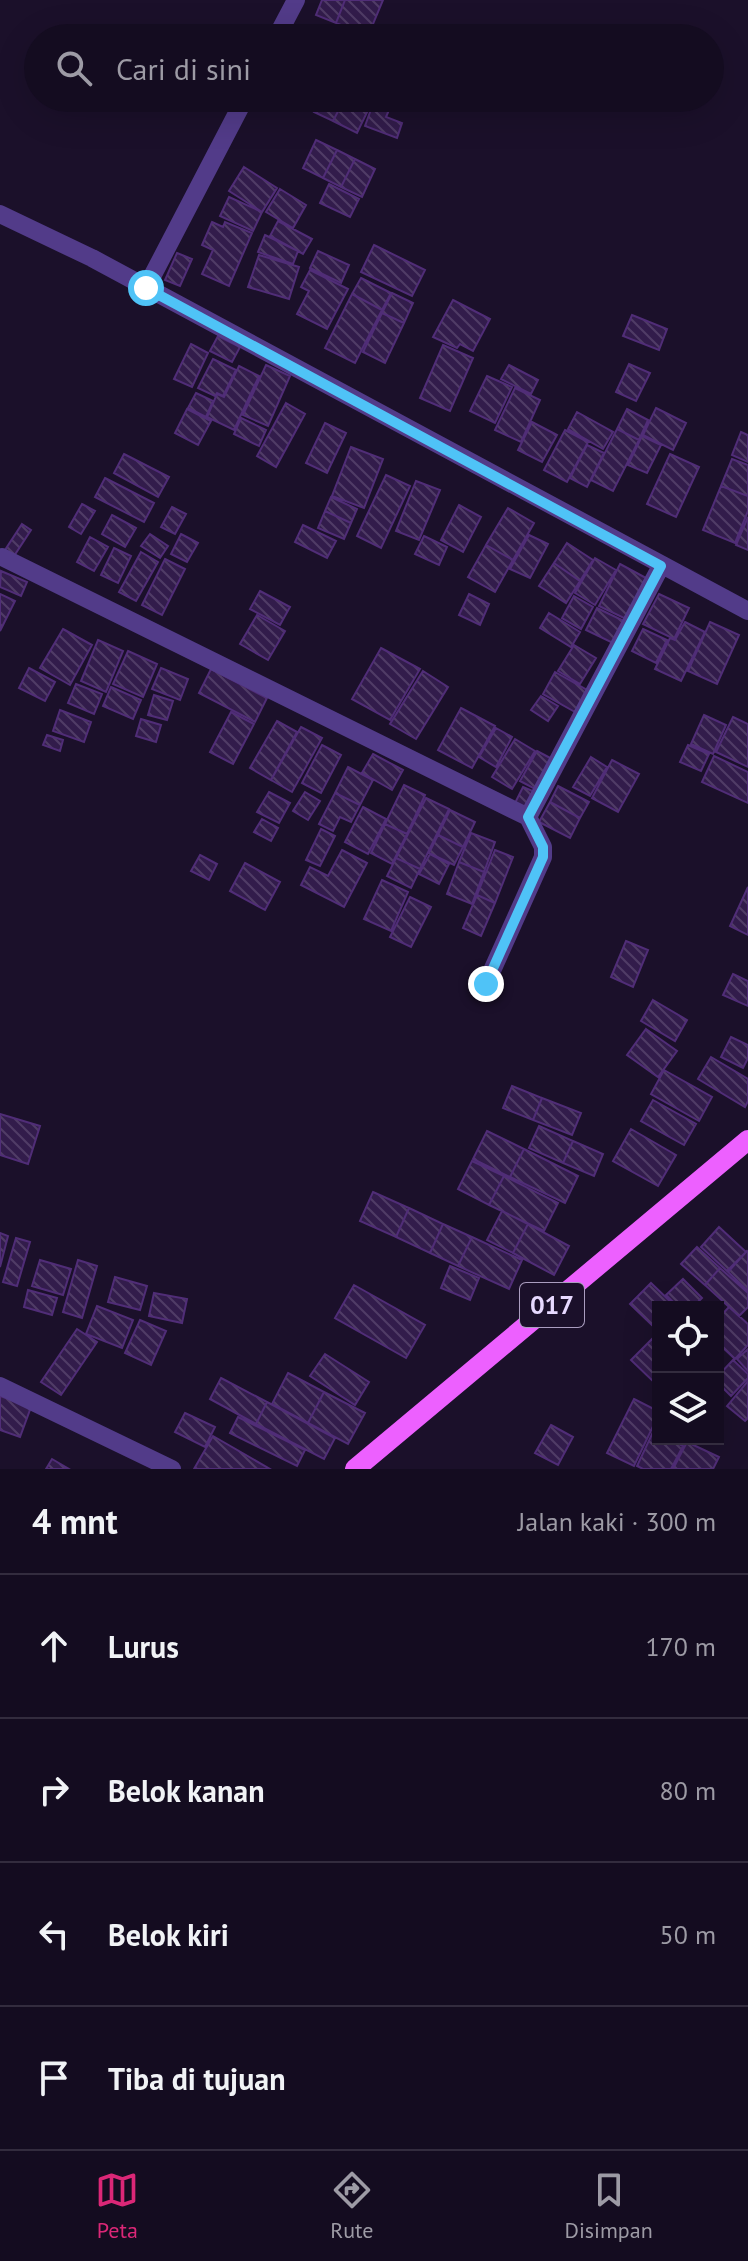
<!DOCTYPE html>
<html lang="id">
<meta charset="utf-8">
<style>
:root{--surface:#140c20;--page:#211a2d;--text:#f1f3f6;--muted:#9d9ba5;--line:#332c3e;--accent:#db2777}
body{margin:0;font-family:"PT Sans",sans-serif;background:var(--page);color:var(--text)}
.controls{position:absolute;right:24px;bottom:24px;display:grid;overflow:hidden;border-radius:0px;box-shadow:0 8px 32px #0002}
.controls button{width:72px;height:72px;display:grid;place-items:center;padding:0;border:0;border-bottom:2px solid var(--line);background:var(--surface);color:var(--text);font:40px sans-serif}
.stop{position:absolute;width:24px;height:24px;margin:-18px;border:6px solid #4fc3f7;border-radius:50%;background:#fff}
.stop.end{background:#4fc3f7;border-color:#fff;box-shadow:0 2px 8px #0008}
.list{margin:0;padding:0;list-style:none}
h2{display:flex;justify-content:space-between;align-items:center;height:104px;margin:0;padding:0 32px;font-size:34px}
h2 small{font-size:26px;font-weight:400;color:var(--muted)}
.list li{display:grid;grid-template-columns:52px 1fr auto;gap:24px;align-items:center;box-sizing:border-box;height:144px;padding:0 32px;border-top:2px solid var(--line)}
.list b{display:block;font-size:30px;white-space:nowrap}
.list em{font-size:26px;font-style:normal;color:var(--muted)}
.icon{flex:none;width:44px;height:44px;fill:none;stroke:currentColor;stroke-width:2;stroke-linecap:round;stroke-linejoin:round}
.map{position:relative;flex:none;width:748px;height:1469px;overflow:hidden}
.search{position:absolute;background:var(--surface);box-shadow:0 8px 32px #0002;left:24px;right:24px;top:24px;height:88px;display:flex;align-items:center;gap:20px;box-sizing:border-box;padding:0 28px;border-radius:44px;color:var(--muted);font-size:30px}
.sheet{height:680px;background:var(--surface)}
nav{display:flex;justify-content:space-around;align-items:center;box-sizing:border-box;height:112px;border-top:2px solid var(--line);background:var(--surface);font-size:22px;color:var(--muted)}
nav a{display:grid;justify-items:center;gap:4px}
nav .on{color:var(--accent)}
.map>svg:first-child{display:block}
.building{fill:url(#building-back-hatch);stroke:#502d77;stroke-width:2}
.lines{fill:none;stroke-linecap:round;stroke-linejoin:round}
.minor{stroke:#523b89;stroke-width:18}
.primary{stroke:#ed60ff;stroke-width:20}
.route{stroke:#4fc3f7;stroke-width:10}
.labels{text-anchor:middle;stroke-width:8;stroke-linejoin:round;paint-order:stroke}
.shield{fill:#1b102a;stroke:#aa9dbf;stroke-width:2}
.shield-label{font-size:26px;font-weight:bold;fill:#e7d9ff}
</style>
<div class="map">
<svg width="748" height="1469" viewBox="0 0 748 1469">
<defs>
<pattern id="building-back-hatch" width="6" height="6" patternUnits="userSpaceOnUse" patternTransform="scale(2)"><rect width="6" height="6" fill="#321c4b"/><path d="M-1 5l2 2M0 0l6 6M5-1l2 2" fill="none" stroke="#503c66"/></pattern>
</defs>
<rect width="100%" height="100%" fill="#1b102a"/>
<!-- building -->
<path class="building" d="M322,0h23l-9,23 -20,-8z
M345,0h38l-15,36 -32,-13z
M291,98h28l-6,11z
M321,98h24l-12,23 -19,-9z
M345,98h18l9,4 -15,31 -24,-12z
M373,104l16,6 -3,7 16,6 -5,15 -32,-12z
M316,140l21,10 -14,28 -20,-10z
M337,150l18,9 -14,28 -18,-9z
M355,159l20,10 -13,28 -21,-10z
M244,167l33,21 -15,24 -33,-21z
M329,184l30,15 -9,18 -30,-14z
M280,189l26,16 -13,23 -27,-16z
M229,197l33,15 -9,19 -33,-15z
M278,221l34,18 -9,15 -33,-18z
M212,222l11,5 2,-5 27,11 -23,53 -27,-12 11,-24 -11,-5z
M265,235l33,16 -5,13 -35,-12z
M374,245l51,25 -13,26 -51,-24z
M318,251l31,14 -8,18 -31,-15z
M177,253l15,6 -12,27 -15,-6z
M259,255l40,12 -10,32 -41,-12z
M310,270l38,19 -21,40 -30,-15 12,-23 -8,-4z
M361,278l30,15 -9,17 -30,-16z
M392,293l21,10 -9,20 -22,-10z
M352,294l30,16 -27,53 -30,-15z
M453,300l37,19 -17,32 -13,-7 -3,4 -24,-11z
M382,313l22,10 -19,40 -22,-11z
M632,315l35,14 -8,21 -36,-14z
M218,336l22,11 -8,15 -22,-11z
M191,344l17,9 -16,34 -18,-8z
M443,345l30,13 -23,53 -30,-13z
M213,359l23,11 -13,26 -6,-3 -2,3 -17,-8z
M629,364l21,9 -14,28 -20,-9z
M266,365l24,11 -22,50 -25,-11z
M509,365l29,15 -7,14 -30,-15z
M239,366l20,10 -25,54 -27,-13 10,-23 7,3z
M487,376l25,11 -17,36 -25,-12z
M515,388l25,12 -19,42 -26,-12z
M196,393l17,8 -7,16 -18,-9z
M286,403l19,11 -29,53 -19,-11z
M656,408l30,15 -13,27 -30,-15z
M187,409l24,12 -13,24 -23,-12z
M627,409l21,11 -9,20 -22,-11z
M577,412l36,20 -10,17 -35,-20z
M241,418l25,12 -7,16 -25,-12z
M532,422l25,13 -15,27 -24,-12z
M325,423l21,10 -19,40 -21,-10z
M617,429l22,11 -26,51 -22,-11z
M565,430l23,12 -21,40 -23,-12z
M741,432l7,3v27l-16,-7z
M642,436l19,9 -14,28 -19,-8z
M587,445l17,8 -17,34 -17,-9z
M351,447l32,12 -19,49 -32,-12z
M124,454l45,23 -11,20 -44,-24z
M670,454l29,13 -23,50 -29,-13z
M732,459l16,6v31l-27,-10z
M386,475l24,11 -29,62 -24,-12z
M105,478l49,25 -10,19 -49,-25z
M416,481l24,9 -21,50 -23,-9z
M721,486l27,10v15l-13,32 -32,-13z
M331,497l26,12 -6,14 -26,-12z
M82,504l13,7 -14,23 -12,-7z
M459,505l22,12 -18,35 -22,-12z
M172,507l14,7 -11,20 -14,-7z
M508,508l26,15 -21,37 -27,-15z
M325,511l26,12 -7,16 -26,-11z
M112,515l24,13 -11,19 -23,-13z
M748,517v33l-12,-5z
M22,524l9,6 -17,26 -9,-6z
M303,525l33,16 -9,17 -32,-16z
M150,534l18,12 -8,12 -19,-12z
M181,534l17,9 -11,19 -16,-8z
M529,535l19,9 -18,34 -20,-9z
M424,536l23,11 -8,18 -24,-11z
M90,537l18,10 -14,24 -17,-9z
M567,543l26,17 -13,21 -26,-18z
M486,545l27,15 -18,32 -27,-15z
M114,548l17,8 -13,27 -17,-8z
M141,552l17,10 -22,39 -17,-9z
M595,558l21,12 -21,35 -20,-12z
M165,559l20,10 -23,46 -20,-10z
M554,563l26,18 -14,22 -27,-17z
M620,564l26,14 -20,41 -27,-13z
M1,571l26,11 -6,14 -21,-9z
M260,591l30,16 -10,18 -30,-16z
M0,594l15,7 -15,30z
M469,594l20,10 -9,21 -21,-10z
M659,594l30,14 -15,31 -31,-15z
M574,596l19,11 -12,22 -19,-11z
M597,608l29,14 -11,22 -29,-14z
M549,613l31,19 -9,15 -31,-19z
M257,615l28,16 -17,29 -28,-16z
M685,622l20,10 -24,49 -26,-12 15,-31 5,2z
M710,622l29,13 -22,49 -29,-13z
M63,629l29,16 -22,40 -30,-17z
M643,629l24,11 -11,23 -24,-12z
M98,640l25,11 -17,41 -25,-11z
M574,645l22,13 -16,26 -22,-13z
M381,648l39,21 -30,51 -38,-21z
M128,651l29,13 -14,33 -30,-13z
M29,668l26,14 -10,19 -26,-13z
M161,668l27,11 -8,21 -28,-11z
M211,669l56,29 -12,24 -56,-29z
M423,671l25,16 -32,52 -26,-15z
M555,672l32,18 -12,22 -32,-18z
M76,684l26,10 -8,20 -26,-11z
M111,687l30,13 -8,19 -30,-13z
M154,695l19,6 -6,19 -19,-5z
M541,696l17,10 -10,15 -17,-11z
M461,708l34,18 -23,42 -34,-18z
M60,710l31,12 -7,20 -31,-11z
M231,712l23,12 -21,40 -23,-12z
M704,715l22,10 -13,29 -22,-10z
M733,717l15,7v43l-32,-15z
M141,719l20,6 -5,17 -20,-6z
M277,721l20,11 -26,48 -21,-12z
M301,727l21,11 -30,54 -21,-12z
M496,728l16,9 -16,30 -17,-10z
M47,735l16,5 -3,11 -17,-6z
M515,739l20,12 -23,38 -20,-12z
M322,745l19,10 -20,38 -19,-10z
M688,745l21,9 -8,17 -21,-9z
M537,751l17,9 -17,30 -17,-9z
M373,754l30,16 -11,20 -30,-17z
M714,756l34,16v31l-46,-21z
M591,757l16,10 -17,29 -17,-9z
M612,760l27,14 -21,38 -26,-14z
M348,767l25,13 -13,25 -25,-12z
M404,785l21,10 -18,39 -22,-10z
M558,786l31,16 -9,16 -30,-16z
M523,787l12,5 -9,17 -11,-6z
M269,792l21,11 -11,20 -22,-11z
M305,792l15,9 -12,19 -15,-9z
M335,793l25,12 -9,17 -11,-5 -7,14 -14,-7z
M426,798l23,11 -29,60 -24,-11z
M550,802l30,16 -10,20 -31,-16z
M363,807l23,12 -18,35 -23,-12z
M450,810l25,12 -12,25 -25,-12z
M262,819l16,9 -7,13 -17,-9z
M385,824l22,10 -15,30 -21,-11z
M321,829l14,7 -15,30 -14,-6z
M471,833l24,9 -11,30 -25,-10z
M438,835l25,12 -9,18 -25,-12z
M342,850l25,13 -23,44 -43,-22 9,-18 18,9z
M495,850l18,7 -18,46 -18,-8z
M430,854l19,10 -10,20 -20,-10z
M200,855l17,9 -8,16 -18,-9z
M396,858l24,11 -9,19 -24,-12z
M459,862l25,10 -12,32 -25,-10z
M245,863l35,19 -15,28 -35,-19z
M382,880l26,12 -17,39 -27,-12z
M748,887v48l-18,-9z
M477,895l18,8 -14,33 -18,-8z
M410,897l21,10 -20,40 -21,-10z
M626,941l22,9 -15,37 -22,-10z
M733,974l15,7v25l-25,-11z
M653,1000l34,20 -12,21 -34,-20z
M646,1029l31,22 -19,26 -31,-22z
M731,1037l17,8v13l-5,10 -22,-11z
M711,1057l37,22v22l-3,6 -47,-28z
M664,1070l48,27 -13,24 -48,-27z
M512,1086l30,12 -9,22 -30,-12z
M542,1098l39,15 -9,22 -39,-15z
M653,1100l43,24 -12,21 -43,-24z
M0,1114l40,12 -12,38 -28,-9z
M539,1126l34,15 -10,22 -34,-15z
M631,1129l45,26 -18,31 -45,-25z
M487,1131l37,18 -14,28 -37,-18z
M573,1141l30,13 -9,22 -31,-13z
M524,1149l54,27 -13,27 -55,-26z
M472,1161l32,15 -15,29 -31,-16z
M504,1176l54,27 -14,28 -55,-26z
M373,1192l36,16 -13,29 -36,-16z
M409,1208l34,16 -13,29 -34,-16z
M502,1211l26,13 -15,29 -26,-13z
M443,1224l29,13 -14,29 -28,-13z
M528,1224l41,22 -15,29 -41,-22z
M719,1227l27,25 -19,19 -26,-24z
M0,1233l8,3 -8,31z
M472,1237l50,23 -13,29 -51,-23z
M16,1238l14,4 -13,44 -14,-4z
M697,1247l23,21 -15,17 -24,-21z
M747,1251l1,1v39l-20,-19z
M40,1260l31,9 -8,26 -31,-9z
M78,1260l19,6 -15,52 -19,-6z
M450,1266l29,12 -9,22 -29,-12z
M720,1268l28,25v14l-9,9 -34,-31z
M115,1277l32,9 -7,24 -32,-8z
M683,1279l19,19 -9,9h-15l-12,-12z
M651,1283l25,24h-18v24l-28,-27z
M354,1285l71,40 -19,33 -71,-40z
M28,1290l29,8 -5,17 -28,-8z
M154,1293l33,6 -5,24 -33,-7z
M97,1306l36,14 -11,28 -36,-14z
M729,1307l19,17v21l-13,14 -17,-16v-24z
M140,1320l26,11 -15,34 -26,-12z
M77,1329l20,13 -36,53 -20,-13z
M652,1339l6,6v41l-27,-26z
M748,1349v22l-11,-12z
M325,1354l44,28 -14,23 -45,-29z
M733,1360l15,14v4l-17,18 -13,-13v-7z
M288,1373l36,19 -16,31 -36,-19z
M221,1378l46,24 -11,22 -46,-25z
M748,1381v37l-3,3 -18,-15z
M324,1392l41,21 -17,31 -40,-21z
M0,1396l31,11 -11,30 -20,-7z
M634,1399l24,12v5l-24,50 -27,-13z
M267,1402l68,36 -11,21 -68,-35z
M185,1413l30,14 -10,20 -30,-15z
M238,1417l67,33 -8,16 -67,-33z
M551,1425l22,12 -15,28 -23,-12z
M653,1432l5,2v5h11l14,7 -12,23h-28l-6,-3z
M213,1436l57,33h-76z
M687,1442l32,15 -6,12h-40z
M52,1459l17,10h-23z"/>
<g class="lines">
<!-- minor -->
<path class="minor" d="M276,38l20,-38
M0,214l92,44 656,353
M146,288l99,-190
M2,557l526,260 133,-251
M486,984l57,-127v-10l-15,-30
M0,1386l172,83"/>
<!-- primary -->
<path class="primary" d="M355,1469l393,-329"/>
</g>
<g class="lines">
<!-- route -->
<path class="route" d="M146,288l515,278 -133,251 15,30v10l-57,127"/>
</g>
<g class="labels">
<!-- shield labels -->
<rect class="shield" x="520" y="1283" width="64" height="44" rx="6"/>
<g class="shield-label">
<text x="552" y="1314">017</text>
</g>
</g>
</svg>
<div class="controls">
<button><svg class="icon" aria-label="locate" viewBox="0 0 24 24"><circle cx="12" cy="12" r="6"/><path d="M12 2v4M12 18v4M2 12h4M18 12h4"/></svg></button>
<button><svg class="icon" aria-label="layers" viewBox="0 0 24 24"><path d="M12 4l9 5-9 5-9-5zM3 14l9 5 9-5"/></svg></button>
</div>
<div class="stop" style="left:146px;top:288px"></div>
<div class="stop end" style="left:486px;top:984px"></div>
<div class="search"><svg class="icon" aria-label="search" viewBox="0 0 24 24"><circle cx="10" cy="10" r="6"/><path d="M15 15l6 6"/></svg>Cari di sini</div>
</div>
<section class="sheet">
<h2>4 mnt<small>Jalan kaki · 300 m</small></h2>
<ul class="list">
<li><svg class="icon" aria-label="ahead" viewBox="0 0 24 24"><path d="M12 20V5M6 11l6-6 6 6"/></svg><div><b>Lurus</b></div><em>170 m</em></li>
<li><svg class="icon" aria-label="right" viewBox="0 0 24 24"><path d="M7 20v-9h11M14 6l5 5-5 5"/></svg><div><b>Belok kanan</b></div><em>80 m</em></li>
<li><svg class="icon" aria-label="left" viewBox="0 0 24 24"><path d="M17 20v-9H6M10 6l-5 5 5 5"/></svg><div><b>Belok kiri</b></div><em>50 m</em></li>
<li><svg class="icon" aria-label="arrive" viewBox="0 0 24 24"><path d="M6 21V4h12l-3 4 3 4H6"/></svg><div><b>Tiba di tujuan</b></div></li>
</ul>
</section>
<nav>
<a class="on"><svg class="icon" aria-label="map" viewBox="0 0 24 24"><path d="M3 6l6-2 6 2 6-2v14l-6 2-6-2-6 2zM9 4v14M15 6v14"/></svg>Peta</a>
<a><svg class="icon" aria-label="directions" viewBox="0 0 24 24"><path d="M12 3l9 9-9 9-9-9zM9 14v-3h6M13 9l2 2-2 2"/></svg>Rute</a>
<a><svg class="icon" aria-label="saved" viewBox="0 0 24 24"><path d="M7 4h10v16l-5-4-5 4z"/></svg>Disimpan</a>
</nav>
